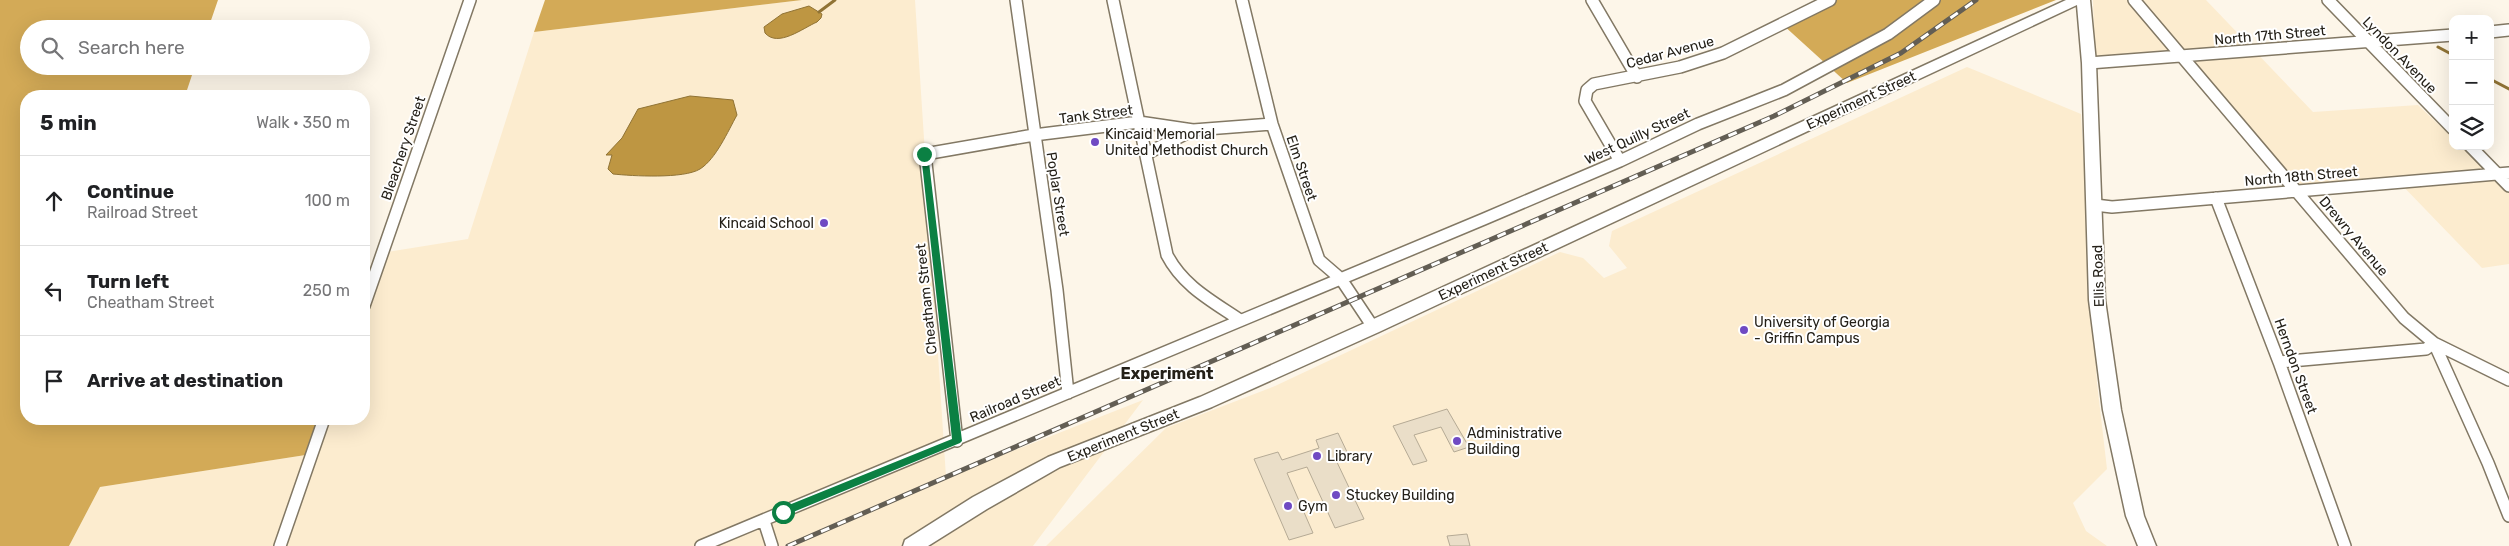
<!DOCTYPE html>
<meta charset="utf-8">
<style>
:root{--surface:#fff;--page:#f6f6f6;--text:#202124;--muted:#757577;--line:#e0e0e0}
body{margin:0;font-family:Rubik,sans-serif;background:var(--page);color:var(--text)}
.controls{position:absolute;right:15px;top:15px;display:grid;overflow:hidden;border-radius:10px;box-shadow:0 5px 20px #0002}
.controls button{width:45px;height:45px;display:grid;place-items:center;padding:0;border:0;border-bottom:1px solid var(--line);background:var(--surface);color:var(--text);font:25px sans-serif}
.stop{position:absolute;width:15px;height:15px;margin:-11px;border:4px solid #0b8043;border-radius:50%;background:#fff}
.stop.end{background:#0b8043;border-color:#fff;box-shadow:0 1px 5px #0008}
.list{margin:0;padding:0;list-style:none}
h2{display:flex;justify-content:space-between;align-items:center;height:65px;margin:0;padding:0 20px;font-size:21px}
h2 small{font-size:16px;font-weight:400;color:var(--muted)}
.list li{display:grid;grid-template-columns:32px 1fr auto;gap:15px;align-items:center;box-sizing:border-box;height:90px;padding:0 20px;border-top:1px solid var(--line)}
.list b{display:block;font-size:19px;white-space:nowrap}
.list p{margin:0;font-size:16px;white-space:nowrap;color:var(--muted)}
.list em{font-size:16px;font-style:normal;color:var(--muted)}
.icon{flex:none;width:28px;height:28px;fill:none;stroke:currentColor;stroke-width:2;stroke-linecap:round;stroke-linejoin:round}
.map{position:relative;flex:none;width:2509px;height:546px;overflow:hidden}
.search{position:absolute;background:var(--surface);box-shadow:0 5px 20px #0002;left:20px;top:20px;width:350px;height:55px;display:flex;align-items:center;gap:12px;box-sizing:border-box;padding:0 18px;border-radius:28px;color:var(--muted);font-size:19px}
.panel{position:absolute;background:var(--surface);box-shadow:0 5px 20px #0002;left:20px;top:90px;width:350px;height:335px;border-radius:20px}
.map>svg:first-child{display:block}
.built{fill:#fceccf}
.forest{fill:#d3aa57}
.water{fill:#be9642;stroke:#907335}
.lines{fill:none;stroke-linecap:round;stroke-linejoin:round}
.stream{stroke:#907335;stroke-width:3}
.building{fill:#eadec8;stroke:#b5aa95}
.street-casing{stroke:#827864;stroke-width:14}
.secondary-casing{stroke:#827864;stroke-width:3}
.street{stroke:#fff;stroke-width:11}
.secondary{fill:#fff;fill-rule:evenodd}
.rail-casing{stroke:#635e54;stroke-width:5}
.rail{stroke:#fff;stroke-width:3;stroke-dasharray:9;stroke-linecap:butt}
.route{fill:#0b8043}
.poi-dot{fill:#6f4ac3;stroke:#fff;stroke-width:2}
.labels{text-anchor:middle;stroke-width:4;stroke-linejoin:round;paint-order:stroke}
.street-label{font-size:14px;fill:#242018;stroke:#fff}
.poi-label{font-size:14px;fill:#242018;stroke:#fff;text-anchor:start}
.quarter-label{font-size:16px;font-weight:bold;fill:#242018;stroke:#fff}
</style>
<div class="map">
<svg width="2509" height="546" viewBox="0 0 2509 546">
<rect width="100%" height="100%" fill="#fdf6e9"/>
<!-- built -->
<path class="built" d="M802,0h113l31,477 197,-77 -110,146h-964l31,-59 212,-33 12,-35h40v-116l17,-50 87,-14 66,-207z
M2093,0h113l107,112 105,-7 35,33v8h9l26,24 21,-2v96l-27,4 -85,-88 -94,8 -118,-132 -90,9z
M1967,67l114,47 16,269 10,86 -34,34 13,28 21,15h-1061l120,-118 109,-42 285,-134 23,6 21,20 23,-10 -18,-22 3,-15z"/>
<!-- forest -->
<path class="forest" d="M0,0h218l-10,29h-179v37h166l-10,30h-159v323h298l-12,35 -212,33 -31,59h-69z
M545,0h257l-268,32z
M1822,0h234l-209,83 -65,-59z"/>
<!-- water -->
<path class="water" d="M809,6l13,8 -1,4 -4,4c-14,6 -39,26 -52,11l-1,-6 18,-13z
M690,96l43,4 4,15c-9,16 -21,44 -37,54 -16,10 -68,7 -87,5l-5,-5 4,-14h-6l16,-17 16,-29z"/>
<g class="lines">
<!-- stream -->
<path class="stream" d="M819,12l16,-12
M2438,47l15,8
M2490,79l19,10"/>
</g>
<!-- building -->
<path class="building" d="M1447,409l22,38 -15,5 -13,-25 -27,8 13,26 -14,4 -20,-39z
M1338,433l10,21 -13,4 29,61 -29,9 -28,-61 -20,6 26,60 -24,7 -35,-81 24,-7 4,8 37,-12 -3,-8z
M1467,534l3,12h-20l-3,-10z"/>
<g class="lines">
<defs>
<path id="street" d="M1016,0l41,290 11,103
M1113,0l54,255c16,31 45,46 73,65
M1242,0l30,124 47,136 22,19 32,48
M1592,0l45,77
M2134,0l270,318 30,25 54,120 21,53
M2328,0l125,129
M2490,32l19,-2
M2089,63l364,-28
M2470,146l39,40
M1146,154l47,-24
M1620,161l-35,-60 2,-11 7,-6 86,-17 43,-14 107,-53
M2216,198l63,164 66,184
M2095,205l17,2 397,-34
M364,306l106,-306
M2434,343l75,37
M2279,362l147,-13 8,-6
M957,441l-32,-287 109,-19 105,-13 54,8 79,-6
M764,521l8,25
M280,546l44,-127
M701,546l783,-327 136,-58 78,-37 86,-34 104,-56 46,-34"/>
<path id="secondary" d="M2066,0h24l6,63 9,237 16,110 23,106 12,30h-18l-12,-30 -23,-106 -14,-110 -7,-237 -5,-58 -698,327 -167,75 -152,60 -73,42 -59,37h-25l2,-6 68,-43 75,-40 152,-60 167,-75z"/>
</defs>
<!-- street casing -->
<use href="#street" class="street-casing"/>
<!-- secondary casing -->
<use href="#secondary" class="secondary-casing"/>
<!-- street -->
<use href="#street" class="street"/>
<!-- secondary -->
<use href="#secondary" class="secondary"/>
<defs>
<path id="rail" d="M788,546l986,-430 127,-63 75,-53"/>
</defs>
<!-- rail casing -->
<use href="#rail" class="rail-casing"/>
<!-- rail -->
<use href="#rail" class="rail"/>
</g>
<!-- route -->
<path class="route" d="M924,151l4,3 34,287 -2,2 -174,72h-7v-6l173,-70 -31,-285z"/>
<!-- markers -->
<g class="poi-dot">
<circle cx="1095" cy="142" r="5"/>
<circle cx="824" cy="223" r="5"/>
<circle cx="1744" cy="330" r="5"/>
<circle cx="1457" cy="441" r="5"/>
<circle cx="1317" cy="456" r="5"/>
<circle cx="1336" cy="495" r="5"/>
<circle cx="1288" cy="506" r="5"/>
</g>
<g class="labels">
<!-- street labels -->
<g class="street-label">
<text transform="translate(2270 35) rotate(-5)" y="5">North 17th Street</text>
<text transform="translate(1670 52) rotate(-15)" y="5">Cedar Avenue</text>
<text transform="translate(2400 55) rotate(46)" y="5">Lyndon Avenue</text>
<text transform="translate(1861 100) rotate(-25)" y="5">Experiment Street</text>
<text transform="translate(1096 114) rotate(-7)" y="5">Tank Street</text>
<text transform="translate(1637 136) rotate(-25)" y="5">West Quilly Street</text>
<text transform="translate(403 148) rotate(-71)" y="5">Bleachery Street</text>
<text transform="translate(1302 168) rotate(71)" y="5">Elm Street</text>
<text transform="translate(2301 176) rotate(-5)" y="5">North 18th Street</text>
<text transform="translate(1058 194) rotate(81)" y="5">Poplar Street</text>
<text transform="translate(2354 236) rotate(50)" y="5">Drewry Avenue</text>
<text transform="translate(1493 271) rotate(-25)" y="5">Experiment Street</text>
<text transform="translate(2098 276) rotate(-92)" y="5">Ellis Road</text>
<text transform="translate(926 299) rotate(-96)" y="5">Cheatham Street</text>
<text transform="translate(2296 366) rotate(70)" y="5">Herndon Street</text>
<text transform="translate(1015 399) rotate(-23)" y="5">Railroad Street</text>
<text transform="translate(1123 435) rotate(-22)" y="5">Experiment Street</text>
</g>
<!-- poi labels -->
<g class="poi-label">
<text x="1105" y="139">Kincaid Memorial<tspan x="1105" dy="16">United Methodist Church</tspan></text>
<text x="814" y="228" text-anchor="end">Kincaid School</text>
<text x="1754" y="327">University of Georgia<tspan x="1754" dy="16">- Griffin Campus</tspan></text>
<text x="1467" y="438">Administrative<tspan x="1467" dy="16">Building</tspan></text>
<text x="1327" y="461">Library</text>
<text x="1346" y="500">Stuckey Building</text>
<text x="1298" y="511">Gym</text>
</g>
<!-- quarter labels -->
<g class="quarter-label">
<text x="1167" y="379">Experiment</text>
</g>
</g>
</svg>
<div class="controls">
<button>+</button>
<button>−</button>
<button><svg class="icon" aria-label="layers" viewBox="0 0 24 24"><path d="M12 4l9 5-9 5-9-5zM3 14l9 5 9-5"/></svg></button>
</div>
<div class="stop" style="left:783px;top:512px"></div>
<div class="stop end" style="left:924px;top:154px"></div>
<div class="search"><svg class="icon" aria-label="search" viewBox="0 0 24 24"><circle cx="10" cy="10" r="6"/><path d="M15 15l6 6"/></svg>Search here</div>
<section class="panel">
<h2>5 min<small>Walk · 350 m</small></h2>
<ul class="list">
<li><svg class="icon" aria-label="ahead" viewBox="0 0 24 24"><path d="M12 20V5M6 11l6-6 6 6"/></svg><div><b>Continue</b><p>Railroad Street</p></div><em>100 m</em></li>
<li><svg class="icon" aria-label="left" viewBox="0 0 24 24"><path d="M17 20v-9H6M10 6l-5 5 5 5"/></svg><div><b>Turn left</b><p>Cheatham Street</p></div><em>250 m</em></li>
<li><svg class="icon" aria-label="arrive" viewBox="0 0 24 24"><path d="M6 21V4h12l-3 4 3 4H6"/></svg><div><b>Arrive at destination</b></div></li>
</ul>
</section>
</div>
